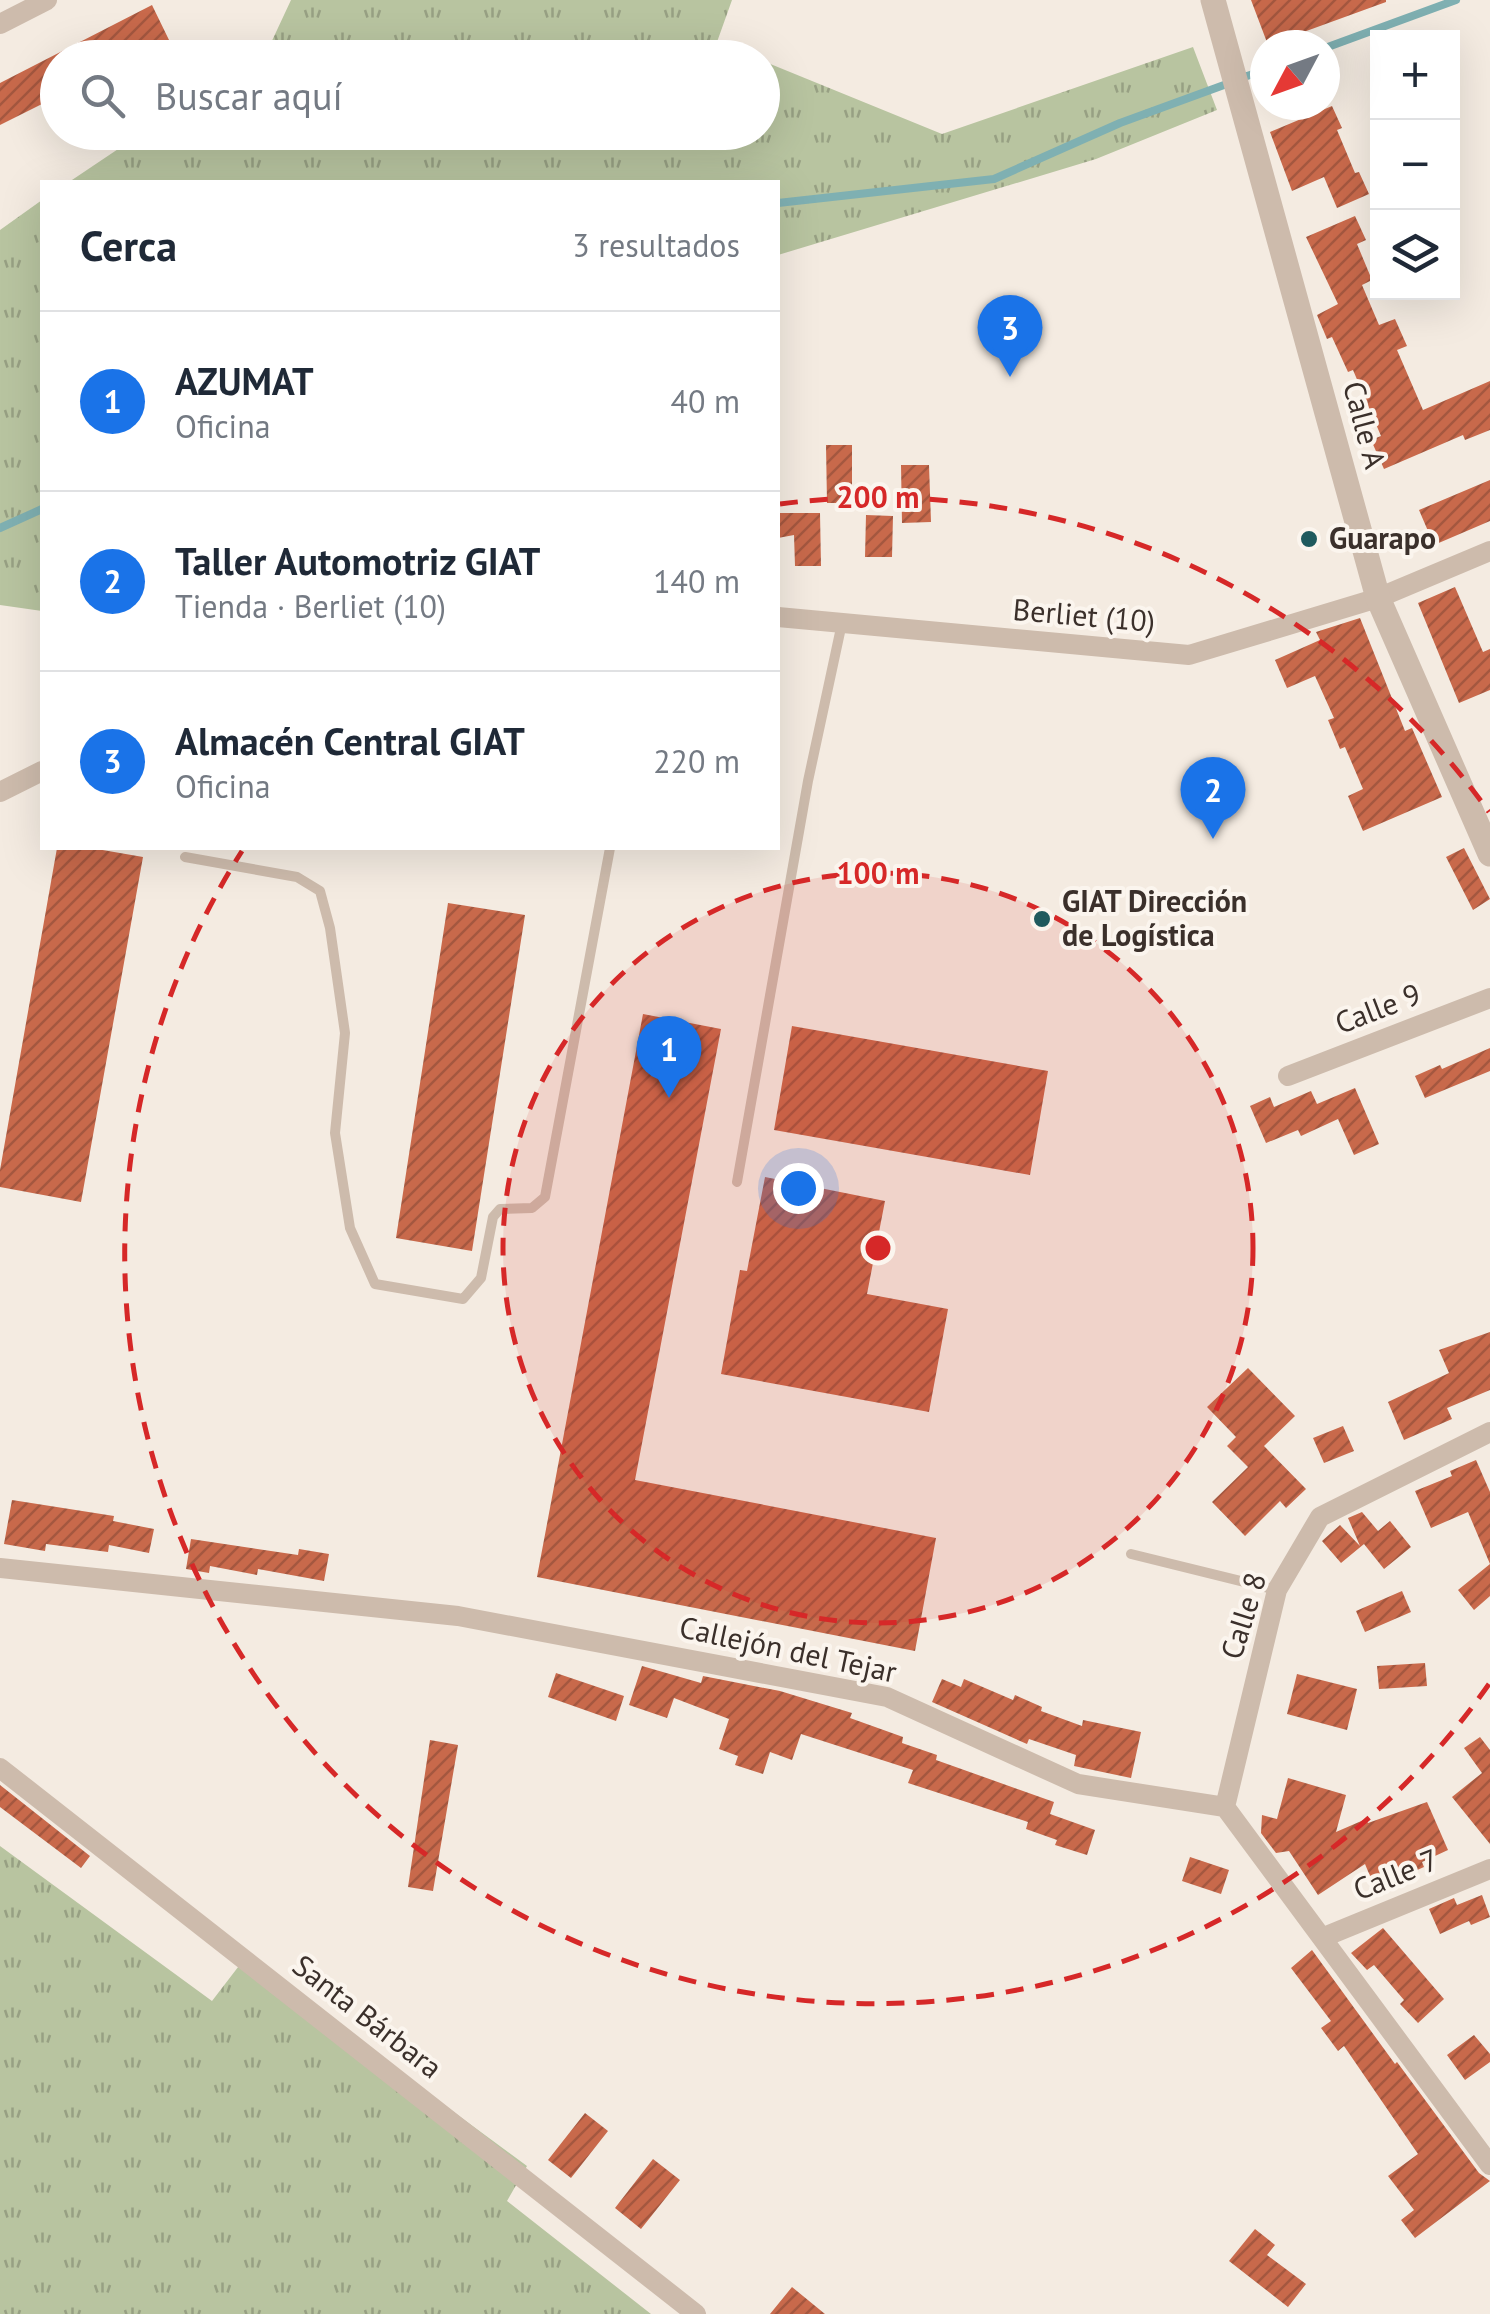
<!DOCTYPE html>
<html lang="es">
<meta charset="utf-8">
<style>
:root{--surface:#fff;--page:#f6f6f7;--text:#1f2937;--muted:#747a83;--line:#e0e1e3;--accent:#1a73e8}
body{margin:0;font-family:"PT Sans",sans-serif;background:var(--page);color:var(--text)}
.controls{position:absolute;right:30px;top:30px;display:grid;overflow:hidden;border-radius:0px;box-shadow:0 10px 40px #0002}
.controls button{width:90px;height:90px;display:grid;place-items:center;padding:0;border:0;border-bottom:2px solid var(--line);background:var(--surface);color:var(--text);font:50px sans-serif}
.compass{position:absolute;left:1250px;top:30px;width:90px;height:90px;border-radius:50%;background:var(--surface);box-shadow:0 10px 40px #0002;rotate:229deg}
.you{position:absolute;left:798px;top:1188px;width:35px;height:35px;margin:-25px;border:8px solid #fff;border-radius:50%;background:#1a73e8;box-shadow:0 0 0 15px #1a73e833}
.badge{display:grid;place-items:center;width:65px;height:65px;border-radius:50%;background:var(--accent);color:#fff;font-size:32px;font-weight:700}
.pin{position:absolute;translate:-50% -82px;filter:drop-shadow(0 2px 5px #0008)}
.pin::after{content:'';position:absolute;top:52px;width:35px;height:30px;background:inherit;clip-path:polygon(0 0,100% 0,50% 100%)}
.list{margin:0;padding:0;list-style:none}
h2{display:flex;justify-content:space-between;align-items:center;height:130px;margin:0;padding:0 40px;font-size:42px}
h2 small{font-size:32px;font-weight:400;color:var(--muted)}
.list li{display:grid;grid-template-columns:65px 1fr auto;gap:30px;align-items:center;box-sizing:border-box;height:180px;padding:0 40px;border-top:2px solid var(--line)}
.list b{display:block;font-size:38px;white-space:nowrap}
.list p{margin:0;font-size:32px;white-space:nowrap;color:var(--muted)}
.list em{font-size:32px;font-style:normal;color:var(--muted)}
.icon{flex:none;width:55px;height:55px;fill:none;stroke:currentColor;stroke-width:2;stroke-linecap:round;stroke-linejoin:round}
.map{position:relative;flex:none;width:1490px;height:2314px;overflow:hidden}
.search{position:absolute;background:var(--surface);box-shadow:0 10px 40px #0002;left:40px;top:40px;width:740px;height:110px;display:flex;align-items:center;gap:25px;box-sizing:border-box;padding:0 35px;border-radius:55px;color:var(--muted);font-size:38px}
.panel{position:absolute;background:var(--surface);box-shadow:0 10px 40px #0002;left:40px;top:180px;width:740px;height:670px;border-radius:0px}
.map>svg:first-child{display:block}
.grass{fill:url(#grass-tufts)}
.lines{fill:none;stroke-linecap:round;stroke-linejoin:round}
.stream{stroke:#7fb0b2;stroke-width:8}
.building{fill:url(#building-hatch)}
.service{stroke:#cdbbac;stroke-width:10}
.minor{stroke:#cdbbac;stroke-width:20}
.tertiary{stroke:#cdbbac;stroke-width:25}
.ring{fill:none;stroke:#d62828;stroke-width:5;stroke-dasharray:18 12}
.poi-dot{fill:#1f5a5e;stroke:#fbf5ee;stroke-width:4}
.labels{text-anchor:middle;stroke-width:8;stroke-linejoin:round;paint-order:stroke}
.street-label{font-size:30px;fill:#3b302b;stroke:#fbf5ee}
.poi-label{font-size:30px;font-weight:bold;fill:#3b302b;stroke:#fbf5ee;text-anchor:start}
.centre{fill:#d62828;stroke:#fbf5ee;stroke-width:5}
.ring-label{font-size:30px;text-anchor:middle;font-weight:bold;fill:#d62828;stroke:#fbf5ee;stroke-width:8;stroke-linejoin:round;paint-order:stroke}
</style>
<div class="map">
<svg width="1490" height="2314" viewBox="0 0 1490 2314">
<defs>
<pattern id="grass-tufts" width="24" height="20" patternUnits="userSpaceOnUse" patternTransform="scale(2.5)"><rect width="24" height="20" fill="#b8c4a0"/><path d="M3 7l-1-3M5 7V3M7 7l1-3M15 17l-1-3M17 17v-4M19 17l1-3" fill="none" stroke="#97a083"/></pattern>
<pattern id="building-hatch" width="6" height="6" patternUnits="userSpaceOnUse" patternTransform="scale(2.5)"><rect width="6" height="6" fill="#c8694b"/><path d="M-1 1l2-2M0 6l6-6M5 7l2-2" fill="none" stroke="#a4573f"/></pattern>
</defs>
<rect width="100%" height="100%" fill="#f4ebe1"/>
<!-- grass -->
<path class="grass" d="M291,0h441l-15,42 38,15h-503l18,-12z
M1193,47l24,63 -121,49 -318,96v-73h-709l73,-49 620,-1 1,-71 179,73z
M42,200v411l-42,-6v-375z
M0,1846l212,155 33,-43 282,208 -20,35 144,113h-651z"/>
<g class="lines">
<!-- stream -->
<path class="stream" d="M1325,48l131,-48
M1247,76l18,-6
M778,203l216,-24 126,-56 104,-38
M0,528l42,-19"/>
</g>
<!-- building -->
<path class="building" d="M1251,0h135v2l-118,43z
M152,5l17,35 -34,18h-77v38l-58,29v-42z
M1332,106l10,22 -5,2 18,43 4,-1 10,22 -32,14 -13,-31 -32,14 -22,-59z
M1355,216l11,24 -9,4 15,36 -10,5 17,40 16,-6 12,27 -10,4 26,60 67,-29v49l-25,10 -2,-5 -79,34 -13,-29 10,-4 -28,-66 -5,2 -16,-35 -5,2 -10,-24 21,-11 -32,-67z
M826,445h26v58h-25z
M901,465h28l2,57 -29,1z
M1490,480v41l-56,24 -15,-35z
M778,513h42l1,53h-26l-1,-31 -16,3z
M866,515l27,1 -1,41h-27z
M1455,587l28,65 7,-3v41l-31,13 -41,-100z
M1360,618l45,113 7,-3 30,69 -79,34 -15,-35 15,-7 -18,-42 -5,2 -12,-29 6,-2 -19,-42 -28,12 -12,-28 45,-20 -4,-8z
M57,848h34l52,9 -62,345 -81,-15v-17z
M1464,848l26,51 -17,11 -27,-53z
M448,903l77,12 -53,336 -76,-13z
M643,1014l78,15 -86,451 301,58 -21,113 -378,-74z
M792,1026l256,45 -18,104 -256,-45z
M1490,1048v23l-65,27 -10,-22 25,-11 2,4z
M1355,1088l24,56 -25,11 -16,-36 -37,17 -3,-6 -32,13 -16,-37 20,-9 4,10 37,-16 6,13z
M765,1177l120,24 -18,93 81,15 -19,103 -208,-38 19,-104 7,1z
M1490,1332v58l-43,18 5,11 -48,21 -16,-38 61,-29 -10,-23z
M1248,1368l47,48 -31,30 42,43 -20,19 -6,-7 -35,35 -33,-34 36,-35 -21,-21 9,-9 -29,-30z
M1343,1426l11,25 -30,12 -11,-25z
M1476,1460l14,32v72l-22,-52 -37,16 -16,-37 37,-15 -2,-5z
M12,1500l102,16 -1,5 41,8 -5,24 -40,-8 -1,7 -62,-8 -1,7 -41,-7z
M1362,1512l16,19 12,-10 21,26 -27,22 -20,-25 -23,19 -19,-22 18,-16 20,21 -12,-28z
M191,1539l107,16 1,-6 30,5 -5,27 -66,-12 -1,6 -47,-9 -1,7 -23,-4z
M1490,1564v32l-16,14 -16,-20z
M1402,1591l9,21 -46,20 -9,-21z
M1425,1663l2,23 -48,3 -2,-23z
M642,1666l59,17 2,-7 77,15 72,22 -2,5 53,19 -1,6 35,12 -1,5 118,42 -4,12 45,16 -8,25 -32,-10 2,-5 -31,-11 2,-7 -120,-39 5,-13 -112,-36 -9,26 -22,-8 -7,22 -28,-9 3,-9 -19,-7 10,-30 -55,-21 -7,20 -38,-13z
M556,1673l68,23 -8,25 -68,-24z
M1297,1674l60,15 -10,41 -60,-16z
M942,1679l19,8 3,-8 49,21 2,-5 27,12 -1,4 41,15 1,-6 58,12 -10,46 -57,-12 2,-11 -47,-16 -2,5 -95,-42z
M1480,1737l10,13v94l-38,-47 30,-24 -18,-25z
M430,1740l28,5 -25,146 -25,-4z
M1288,1778l58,17 -10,37 30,-13 2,4 59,-21 21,48 -26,12 2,5 -18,8 -3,-7 -31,13 -7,-17 -47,31 -29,-44 -13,2 -15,-20 1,-18 15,4z
M0,1785l90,71 -9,12 -81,-61z
M1190,1857l39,13 -8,24 -39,-13z
M1482,1895l8,22 -19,8 -2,-4 -29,13 -11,-25 25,-11 3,7z
M1383,1928l61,71 -26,24 -18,-19 4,-4 -30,-35 -7,5 -16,-17z
M1312,1950l83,114 2,-2 82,111 11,8 -75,57 -14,-18 13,-10 -26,-34 30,-22 -74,-108 -6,5 -17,-23 10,-7 -40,-53z
M1474,2035l16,19v8l-25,18 -18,-25z
M585,2113l23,18 -37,47 -23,-18z
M653,2159l27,21 -39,49 -26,-21z
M1255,2229l20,16 -8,10 39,29 -18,23 -59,-46z
M792,2287l33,27h-55z"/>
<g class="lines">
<!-- service -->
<path class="service" d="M185,857l112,20 23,14 10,37 15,105 -10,100 15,95 25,56 88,15 18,-21 12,-61 7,-8 32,-1 13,-11 65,-349
M737,1182l71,-401 34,-158
M1131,1554l146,36"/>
<!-- minor -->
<path class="minor" d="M0,24l47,-24
M778,617l411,38 189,-57 112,-47
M0,792l42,-21
M1288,1076l202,-78
M0,1568l458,48 429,81 191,87 147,23 265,358
M0,1768l696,546
M1225,1807l52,-217 43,-73 170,-85
M1324,1937l166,-68"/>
<!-- tertiary -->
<path class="tertiary" d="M1213,0l165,598 112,256"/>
</g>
<!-- distance rings -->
<circle cx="878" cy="1248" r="375" fill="#d62828" fill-opacity=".12"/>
<g class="ring">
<circle cx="878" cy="1248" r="375"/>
<path d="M1489 1684A750 750 0 0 1 242 851M780 504A750 750 0 0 1 1489 812"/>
</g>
<!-- markers -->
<g class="poi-dot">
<circle cx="1309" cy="539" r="10"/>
<circle cx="1042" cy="919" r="10"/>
</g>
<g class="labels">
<!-- street labels -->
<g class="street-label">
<text transform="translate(1364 425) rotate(75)" y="10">Calle A</text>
<text transform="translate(1084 616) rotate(5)" y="10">Berliet (10)</text>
<text transform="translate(1378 1009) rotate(-21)" y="10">Calle 9</text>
<text transform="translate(1244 1616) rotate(-73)" y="10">Calle 8</text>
<text transform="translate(788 1650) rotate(12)" y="10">Callejón del Tejar</text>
<text transform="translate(1396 1875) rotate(-22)" y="10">Calle 7</text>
<text transform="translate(367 2017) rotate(38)" y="10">Santa Bárbara</text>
</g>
<!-- poi labels -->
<g class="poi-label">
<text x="1329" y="549">Guarapo</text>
<text x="1062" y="912">GIAT Dirección<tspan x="1062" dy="34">de Logística</tspan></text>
</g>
</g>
<circle cx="878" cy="1248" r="15" class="centre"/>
<g class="ring-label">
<text x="878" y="508">200 m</text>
<text x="878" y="884">100 m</text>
</g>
</svg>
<div class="controls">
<button>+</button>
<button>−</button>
<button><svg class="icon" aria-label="layers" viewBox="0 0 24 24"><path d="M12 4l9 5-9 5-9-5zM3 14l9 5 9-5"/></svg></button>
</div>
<svg class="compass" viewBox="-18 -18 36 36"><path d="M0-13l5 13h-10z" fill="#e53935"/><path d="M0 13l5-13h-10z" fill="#747a83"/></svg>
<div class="you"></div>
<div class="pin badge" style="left:669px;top:1098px">1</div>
<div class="pin badge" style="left:1213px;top:839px">2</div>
<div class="pin badge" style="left:1010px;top:377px">3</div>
<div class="search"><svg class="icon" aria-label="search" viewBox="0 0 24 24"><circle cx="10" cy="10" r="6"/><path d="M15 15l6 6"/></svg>Buscar aquí</div>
<section class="panel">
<h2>Cerca<small>3 resultados</small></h2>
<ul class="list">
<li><span class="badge">1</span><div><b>AZUMAT</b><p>Oficina</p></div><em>40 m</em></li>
<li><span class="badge">2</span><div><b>Taller Automotriz GIAT</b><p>Tienda · Berliet (10)</p></div><em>140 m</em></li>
<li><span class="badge">3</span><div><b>Almacén Central GIAT</b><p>Oficina</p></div><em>220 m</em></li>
</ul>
</section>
</div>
